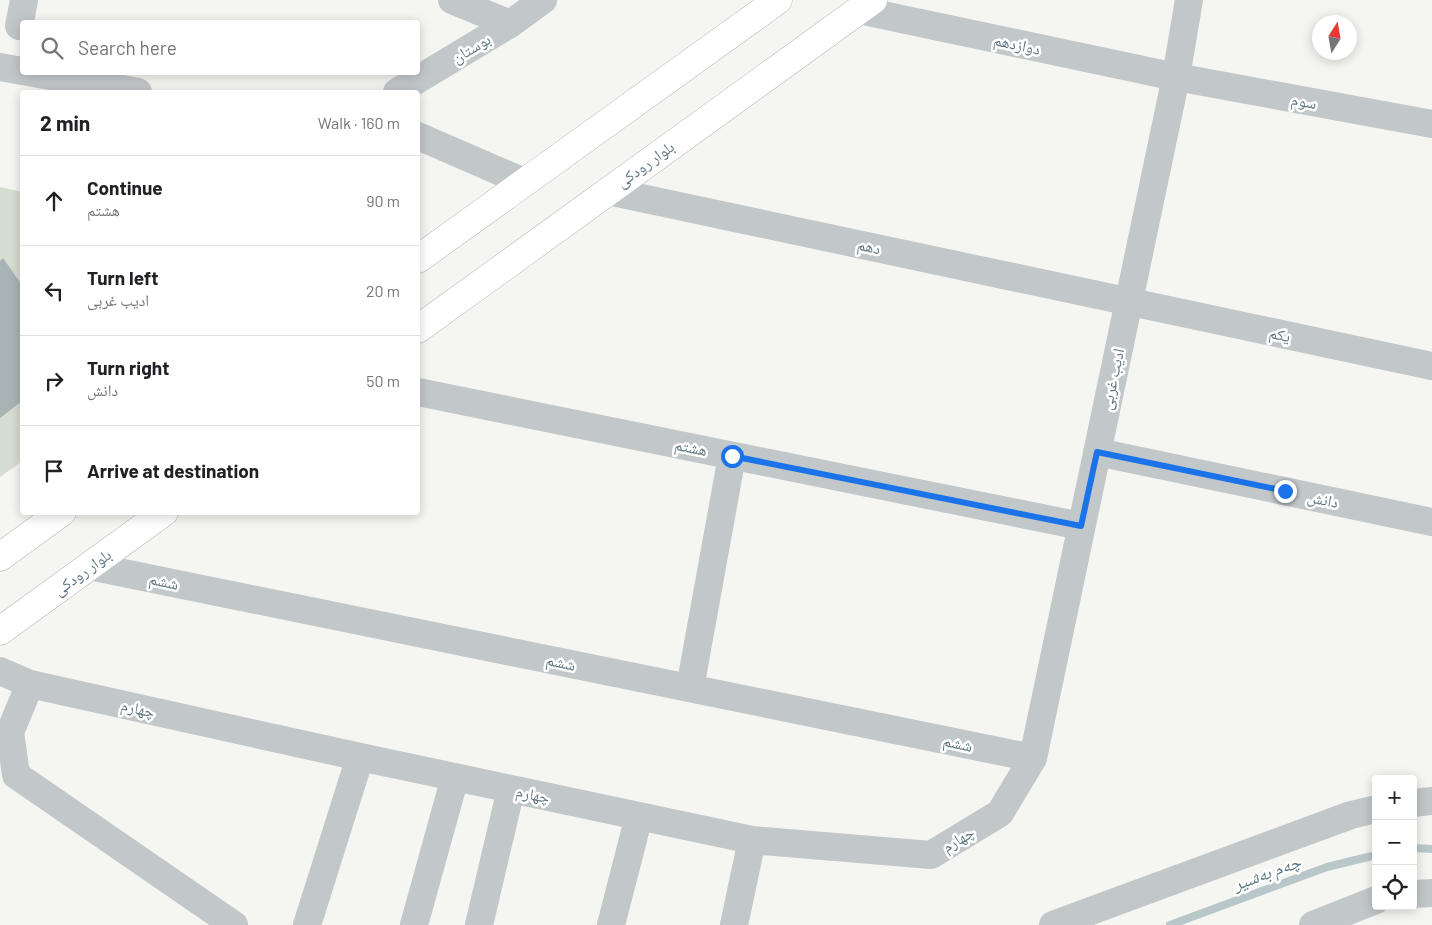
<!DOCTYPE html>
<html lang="en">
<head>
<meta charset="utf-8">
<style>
  body { margin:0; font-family:Barlow,"Noto Naskh Arabic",sans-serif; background:#f2f2f2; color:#202124 }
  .controls { position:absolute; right:15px; bottom:15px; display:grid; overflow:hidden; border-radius:5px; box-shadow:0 2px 12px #0003 }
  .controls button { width:45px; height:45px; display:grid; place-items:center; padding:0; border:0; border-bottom:1px solid #e0e0e0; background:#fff; color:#202124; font:25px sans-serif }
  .compass { position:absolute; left:1312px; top:15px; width:45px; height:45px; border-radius:50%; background:#fff; box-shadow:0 2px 12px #0003; rotate:11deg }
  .stop { position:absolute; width:15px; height:15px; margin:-11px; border:4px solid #1a73e8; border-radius:50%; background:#fff }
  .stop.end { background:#1a73e8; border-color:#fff; box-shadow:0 1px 5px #0008 }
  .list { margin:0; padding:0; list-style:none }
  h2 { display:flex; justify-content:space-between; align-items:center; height:65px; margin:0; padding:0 20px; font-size:21px }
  h2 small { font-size:16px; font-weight:400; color:#757577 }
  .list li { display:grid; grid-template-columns:32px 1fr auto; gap:15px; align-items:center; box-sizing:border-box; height:90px; padding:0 20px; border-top:1px solid #e0e0e0 }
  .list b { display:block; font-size:19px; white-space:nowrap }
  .list p { margin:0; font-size:16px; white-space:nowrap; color:#757577 }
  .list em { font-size:16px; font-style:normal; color:#757577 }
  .icon { flex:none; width:28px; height:28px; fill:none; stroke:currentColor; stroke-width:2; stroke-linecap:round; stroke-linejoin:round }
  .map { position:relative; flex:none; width:1432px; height:925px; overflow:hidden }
  .search { position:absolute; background:#fff; box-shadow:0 2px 12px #0003; left:20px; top:20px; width:400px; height:55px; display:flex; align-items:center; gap:12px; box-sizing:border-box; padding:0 18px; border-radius:5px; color:#757577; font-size:19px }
  .panel { position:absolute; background:#fff; box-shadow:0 2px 12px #0003; left:20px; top:90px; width:400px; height:425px; border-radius:5px }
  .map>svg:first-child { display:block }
  .pitch { fill:#d6ddd1 }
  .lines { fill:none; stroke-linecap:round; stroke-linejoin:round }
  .stream { stroke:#b9c7cb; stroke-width:8 }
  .building { fill:#a8b3b6 }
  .major-casing { stroke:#b5babd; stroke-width:29 }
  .minor { stroke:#c2c7c9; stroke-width:28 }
  .major { stroke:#fff; stroke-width:28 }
  .route { stroke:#1a73e8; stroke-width:6 }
  .labels { text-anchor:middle; stroke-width:5; stroke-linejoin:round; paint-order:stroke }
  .street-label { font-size:16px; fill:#617884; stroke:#fff }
  .water-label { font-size:18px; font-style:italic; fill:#5d7b82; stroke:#fff }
</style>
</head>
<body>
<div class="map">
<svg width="1432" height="925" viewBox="0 0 1432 925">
  <rect width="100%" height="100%" fill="#f5f5f1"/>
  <!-- pitch -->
  <path class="pitch" d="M0,187L22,192V461L0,477Z"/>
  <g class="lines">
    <!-- stream -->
    <path class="stream" d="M1413,848L1432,849
      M1170,925L1327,867L1376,855"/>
  </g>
  <!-- building -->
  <path class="building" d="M3,258L22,285V401L0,418V261Z"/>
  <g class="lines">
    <defs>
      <path id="major" d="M418,259L778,0
        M418,329L873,0
        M0,557L62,512
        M0,631L164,512"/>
    </defs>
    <!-- major casing -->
    <use href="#major" class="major-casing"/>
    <!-- minor -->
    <path class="minor" d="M452,0L510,24
      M859,10L1176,77L1432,124
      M19,26L24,0
      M0,67L22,71
      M28,72L138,92
      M397,92L510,24L543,0
      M418,136L524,182
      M608,191L1432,366
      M418,392L1081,526
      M1097,452L1432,522
      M89,566L1033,758
      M0,671L30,684L360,757L752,840L931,855L1000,813L1033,758L1176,77L1189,0
      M30,684L10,732L16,775L234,925
      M690,688L732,456
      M1413,803L1432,801
      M1413,894L1432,893
      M307,925L360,757
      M414,925L455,777
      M479,925L511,789
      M611,925L639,816
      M734,925L752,840
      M1053,925L1351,815L1376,809
      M1313,925L1376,900"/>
    <!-- major -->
    <use href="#major" class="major"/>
  </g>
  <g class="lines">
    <!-- route -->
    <path class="route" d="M732,456L1081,526L1097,452L1285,491"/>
  </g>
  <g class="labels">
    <!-- street labels -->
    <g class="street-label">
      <text transform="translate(1017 44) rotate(12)" y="6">دوازدهم</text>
      <text transform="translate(471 48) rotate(-31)" y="6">بوستان</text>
      <text transform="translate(1304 101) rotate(10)" y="6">سوم</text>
      <text transform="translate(645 164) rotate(-36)" y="6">بلوار رودکی</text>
      <text transform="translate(869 246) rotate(12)" y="6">دهم</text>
      <text transform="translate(1280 334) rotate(12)" y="6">یکم</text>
      <text transform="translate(1112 379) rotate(-78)" y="6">ادیب غربی</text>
      <text transform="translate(691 447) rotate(11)" y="6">هشتم</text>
      <text transform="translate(1323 499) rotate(12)" y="6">دانش</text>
      <text transform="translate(82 572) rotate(-36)" y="6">بلوار رودکی</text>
      <text transform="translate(164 581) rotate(12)" y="6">ششم</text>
      <text transform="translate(561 662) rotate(12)" y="6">ششم</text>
      <text transform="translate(138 708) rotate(13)" y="6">چهارم</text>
      <text transform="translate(958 743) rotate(12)" y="6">ششم</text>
      <text transform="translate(533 794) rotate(12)" y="6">چهارم</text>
      <text transform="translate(958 839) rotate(-31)" y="6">چهارم</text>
    </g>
    <!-- water labels -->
    <g class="water-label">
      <text transform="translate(1267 873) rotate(-20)" y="6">چەم بەشیر</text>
    </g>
  </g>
</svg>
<div class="controls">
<button>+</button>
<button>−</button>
<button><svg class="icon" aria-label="locate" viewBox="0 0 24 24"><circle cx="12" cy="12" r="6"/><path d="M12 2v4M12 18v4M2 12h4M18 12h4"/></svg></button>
</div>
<svg class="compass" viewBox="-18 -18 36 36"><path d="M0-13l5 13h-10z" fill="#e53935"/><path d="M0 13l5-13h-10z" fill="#757577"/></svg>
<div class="stop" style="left:732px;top:456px"></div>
<div class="stop end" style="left:1285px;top:491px"></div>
<div class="search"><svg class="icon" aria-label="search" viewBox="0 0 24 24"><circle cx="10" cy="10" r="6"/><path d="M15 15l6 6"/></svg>Search here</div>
<section class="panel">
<h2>2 min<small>Walk · 160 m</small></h2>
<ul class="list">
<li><svg class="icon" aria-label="ahead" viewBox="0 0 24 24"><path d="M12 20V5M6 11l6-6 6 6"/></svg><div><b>Continue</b><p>هشتم</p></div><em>90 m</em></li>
<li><svg class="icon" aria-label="left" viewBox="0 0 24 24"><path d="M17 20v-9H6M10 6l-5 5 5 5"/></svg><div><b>Turn left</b><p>ادیب غربی</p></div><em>20 m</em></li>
<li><svg class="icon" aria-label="right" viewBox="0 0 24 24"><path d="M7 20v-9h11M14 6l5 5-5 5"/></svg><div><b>Turn right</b><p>دانش</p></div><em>50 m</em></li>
<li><svg class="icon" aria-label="arrive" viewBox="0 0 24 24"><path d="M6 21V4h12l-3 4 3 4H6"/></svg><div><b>Arrive at destination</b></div></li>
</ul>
</section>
</div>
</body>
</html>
